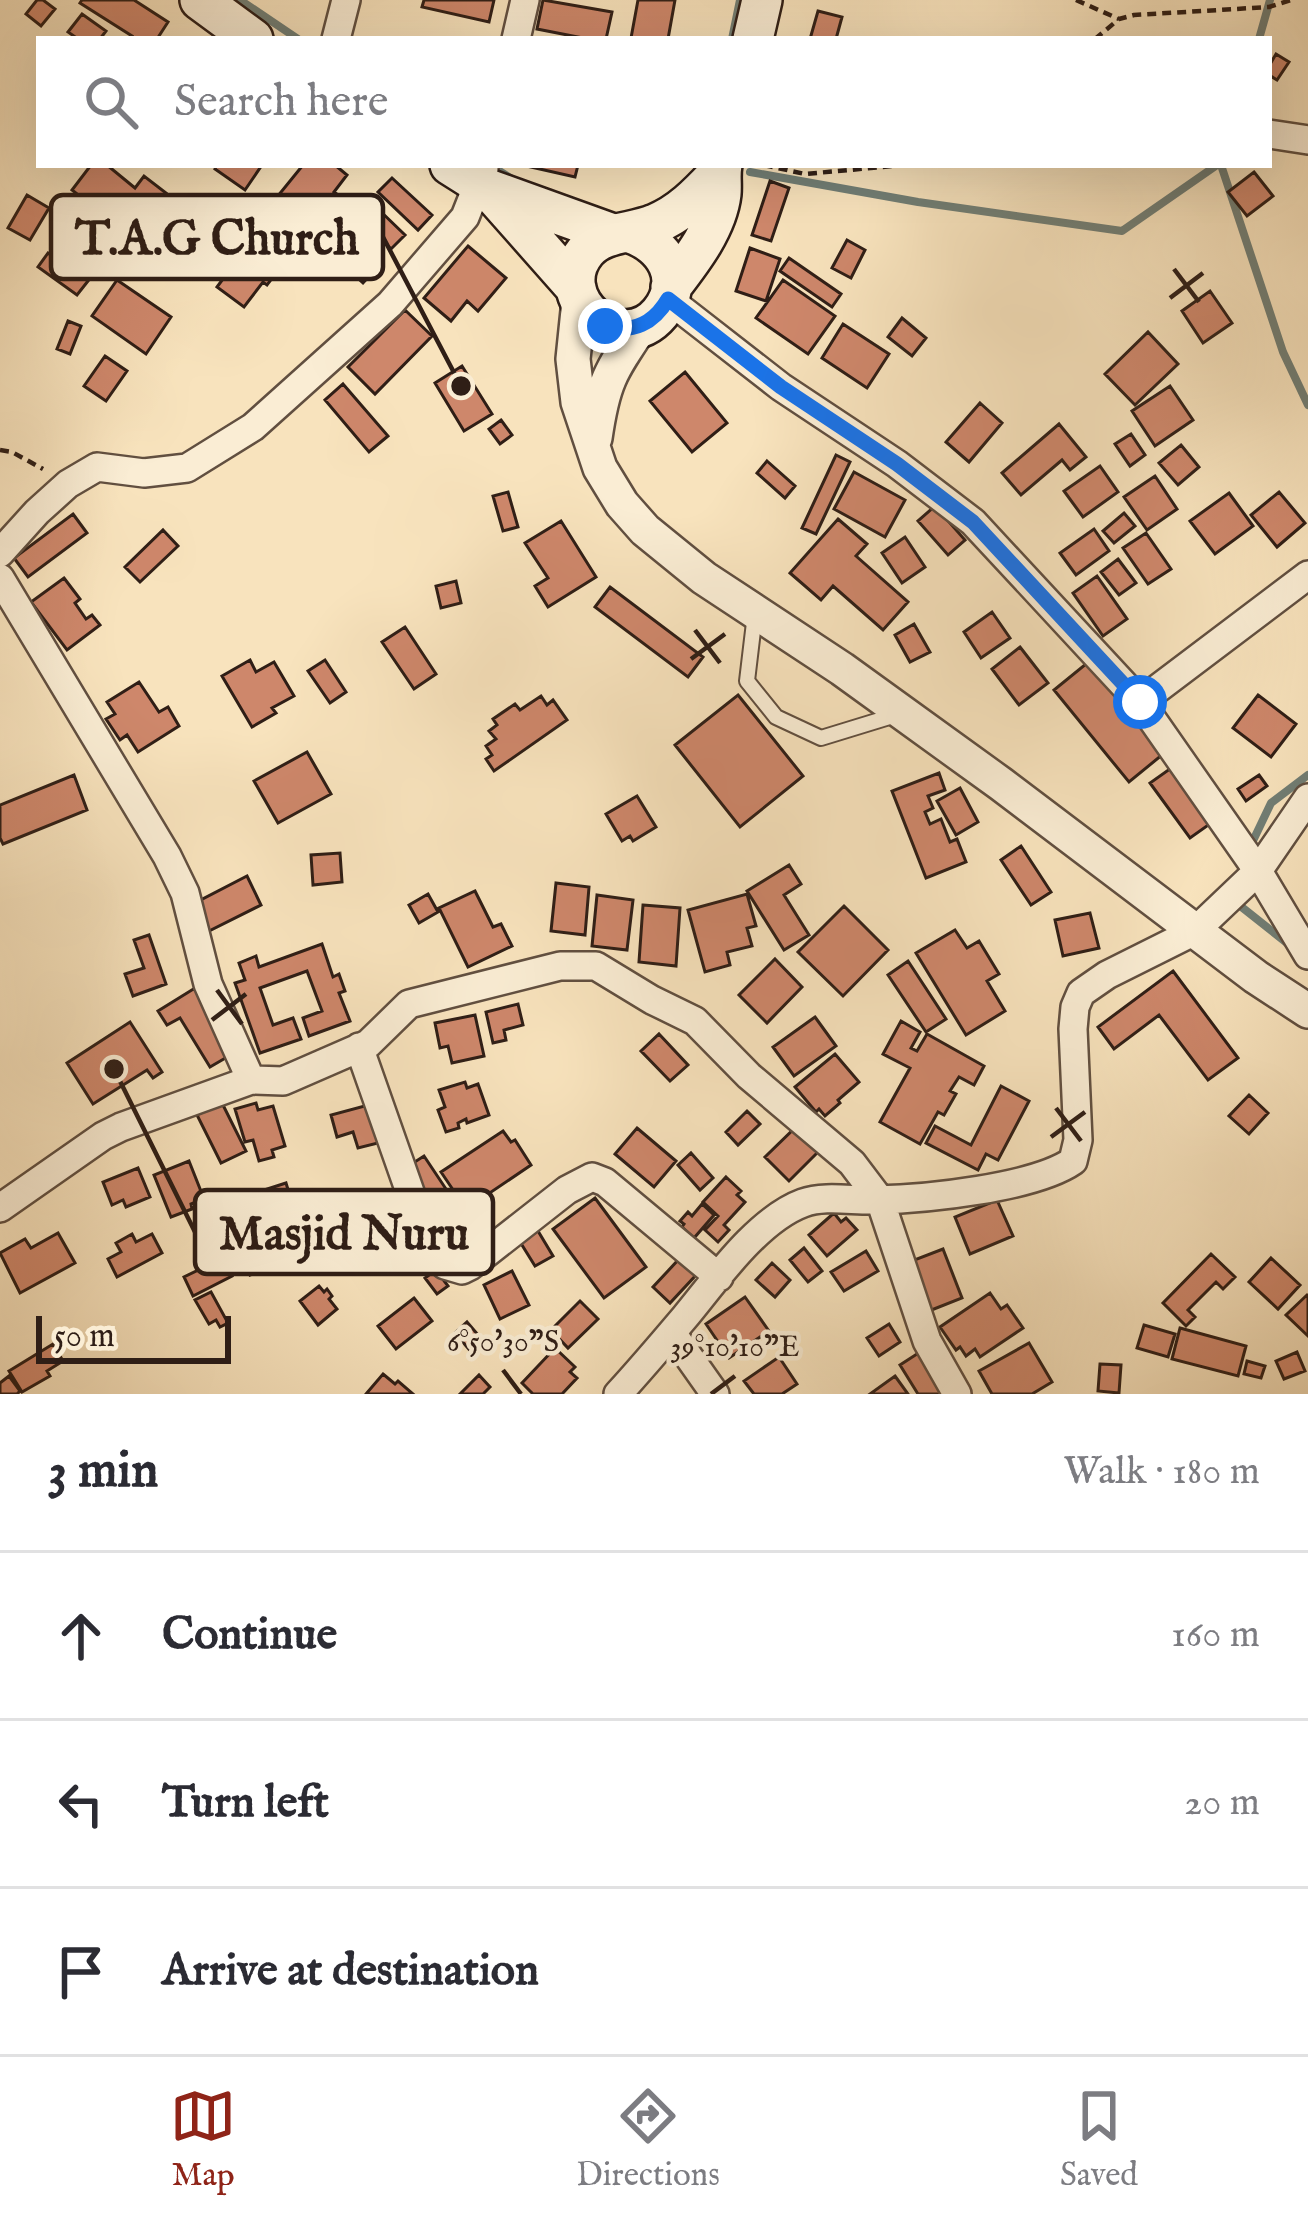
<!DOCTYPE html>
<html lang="en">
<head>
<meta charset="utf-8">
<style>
  body { margin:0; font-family:"IM FELL English",serif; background:#f7f7f7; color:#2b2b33 }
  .scale { position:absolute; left:36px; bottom:30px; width:195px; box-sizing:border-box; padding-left:12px; border:6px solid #2f1e16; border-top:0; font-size:33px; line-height:42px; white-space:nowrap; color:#2f1e16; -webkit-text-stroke:9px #faedd4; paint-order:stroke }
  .stop { position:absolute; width:36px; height:36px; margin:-27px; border:9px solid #1a73e8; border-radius:50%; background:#fff }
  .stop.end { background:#1a73e8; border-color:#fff; box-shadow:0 3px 12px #0008 }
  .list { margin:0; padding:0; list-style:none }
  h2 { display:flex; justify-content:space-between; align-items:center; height:156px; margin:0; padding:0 48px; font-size:51px }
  h2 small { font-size:39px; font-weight:400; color:#7c7c81 }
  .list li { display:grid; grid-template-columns:78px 1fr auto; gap:36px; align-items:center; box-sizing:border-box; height:168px; padding:0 48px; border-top:3px solid #e1e1e2 }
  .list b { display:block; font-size:45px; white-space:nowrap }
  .list em { font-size:39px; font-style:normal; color:#7c7c81 }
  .icon { flex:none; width:66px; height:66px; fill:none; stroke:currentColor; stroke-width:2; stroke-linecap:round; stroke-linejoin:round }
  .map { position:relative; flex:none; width:1308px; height:1394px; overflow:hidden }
  .search { position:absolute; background:#fff; box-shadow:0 12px 48px #0002; left:36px; right:36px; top:36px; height:132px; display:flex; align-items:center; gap:30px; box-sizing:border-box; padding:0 42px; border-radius:0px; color:#7c7c81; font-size:45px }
  .sheet { height:660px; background:#fff }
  nav { display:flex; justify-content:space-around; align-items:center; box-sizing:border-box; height:168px; border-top:3px solid #e1e1e2; background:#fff; font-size:33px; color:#7c7c81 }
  nav a { display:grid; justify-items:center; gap:6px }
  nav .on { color:#8f2418 }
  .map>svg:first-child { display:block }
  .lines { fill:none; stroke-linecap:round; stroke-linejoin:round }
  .stream { stroke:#717e75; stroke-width:8 }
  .building { fill:#ce876b; stroke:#2f1e16; stroke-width:3 }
  .service-casing { stroke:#614f40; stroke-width:18 }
  .minor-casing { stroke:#614f40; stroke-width:32 }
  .tertiary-casing { stroke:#614f40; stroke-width:38 }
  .secondary-casing { stroke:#2f1e16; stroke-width:44 }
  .path { stroke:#2f1e16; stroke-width:4.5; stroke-dasharray:9 6; stroke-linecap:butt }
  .service { stroke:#faedd4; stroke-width:14 }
  .minor { stroke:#faedd4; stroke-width:27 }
  .tertiary { stroke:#faedd4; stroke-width:33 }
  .secondary { stroke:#faedd4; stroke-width:39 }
  .route { stroke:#1a73e8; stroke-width:15 }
  .ticks { fill:none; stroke:#2f1e16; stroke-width:4.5 }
  .ticks-label { font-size:30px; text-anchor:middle; fill:#2f1e16; stroke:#faedd4; stroke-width:9; stroke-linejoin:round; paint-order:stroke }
  .leader { fill:none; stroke:#2f1e16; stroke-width:4.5 }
  .callout-dot { fill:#2f1e16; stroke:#faedd4; stroke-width:4.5 }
  .callout { fill:#faedd4; stroke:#2f1e16; stroke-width:4.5 }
  .callout-label { font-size:48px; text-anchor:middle; font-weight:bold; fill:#2f1e16 }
</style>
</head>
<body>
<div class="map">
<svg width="1308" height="1394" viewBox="0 0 1308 1394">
  <rect width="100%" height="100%" fill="#f8e3bd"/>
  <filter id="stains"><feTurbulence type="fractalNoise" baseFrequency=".00167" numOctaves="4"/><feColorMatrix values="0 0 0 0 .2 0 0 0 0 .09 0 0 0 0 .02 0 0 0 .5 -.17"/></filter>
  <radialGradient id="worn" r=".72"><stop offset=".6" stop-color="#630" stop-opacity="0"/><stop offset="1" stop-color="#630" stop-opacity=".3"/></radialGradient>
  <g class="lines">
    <!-- stream -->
    <path class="stream" d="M240,0L298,39
      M732,39L740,0
      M1259,39L1270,0
      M1221,165L1283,352L1308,405
      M498,170L512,179
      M750,172L918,202L1122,231L1217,165
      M1250,847L1271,803L1308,775
      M1234,901L1287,943"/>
  </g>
  <!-- building -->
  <path class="building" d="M37,0H43L55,9L41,26L26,14Z
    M82,0H134L168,22L157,39H130L132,36L80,3Z
    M424,0H494L489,22L422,7Z
    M543,0L612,12L606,39H588L537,29Z
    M638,0H675L668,39L631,38Z
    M818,11L842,17L836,39H810Z
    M82,14L106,31L100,39H78L68,32Z
    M1276,54L1289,62L1277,80L1269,75V66Z
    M91,165H107L135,188L144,176L166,193L131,237L72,190Z
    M217,165H262L245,190L215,169Z
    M303,165H335L347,175L334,192L341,197L331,208L324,202L308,222L277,197Z
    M522,165H578L575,177Z
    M1254,172L1273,196L1247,216L1228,192Z
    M392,178L432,215L418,230L378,192Z
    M770,181L789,188L771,241L752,235Z
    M27,195L49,208L30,240L8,228Z
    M376,207L405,235L391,249L385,243L371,257L379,266L363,283L350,271L342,279L324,262Z
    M243,239L280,268L267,285L263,282L244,307L217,287L237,260L231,255Z
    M847,240L865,250L851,278L832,268Z
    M468,246L506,278L478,311L467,301L451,321L424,298Z
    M750,248L780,259L766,301L736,291Z
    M48,253L88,281L77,295L38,267Z
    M789,258L841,294L832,307L780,271Z
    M117,280L171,317L146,354L92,316Z
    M783,280L835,316L808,354L756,318Z
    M1210,291L1232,323L1203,343L1182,311Z
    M405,310L432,336L375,394L348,367Z
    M902,318L926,338L912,356L888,337Z
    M68,321L81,326L70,354L57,349Z
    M843,324L889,354L867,388L822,358Z
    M1148,332L1178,364L1135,405L1105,374Z
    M105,356L127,371L106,401L84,386Z
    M462,366L492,414L464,431L435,383Z
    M685,372L727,423L692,452L650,401Z
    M343,384L388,436L369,452L325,400Z
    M1170,386L1193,420L1155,446L1132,411Z
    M980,403L1002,423L969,462L946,442Z
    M501,420L512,435L500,444L489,429Z
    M1059,424L1086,457L1070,470L1062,460L1021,495L1002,473Z
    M1131,434L1145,455L1130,466L1115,444Z
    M1181,445L1199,467L1178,485L1159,463Z
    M836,455L850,462L816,534L802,528Z
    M767,461L795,486L785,498L757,473Z
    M1100,466L1118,492L1083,517L1064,491Z
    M854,472L905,500L885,537L834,509Z
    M1155,476L1177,509L1147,530L1124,497Z
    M508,492L518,527L503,531L493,496Z
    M1279,492L1305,523L1277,547L1251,515Z
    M1229,493L1253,526L1215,554L1190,521Z
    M935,506L965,540L948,555L918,521Z
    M1124,513L1135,526L1114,543L1103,531Z
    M73,514L87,533L28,577L14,558Z
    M838,519L867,544L856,556L908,602L883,630L833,586L821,600L790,573Z
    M561,521L596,577L548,607L535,586L548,578L525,543Z
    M1094,529L1109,551L1076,575L1060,553Z
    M163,530L178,546L140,582L125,567Z
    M1146,533L1171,569L1148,584L1123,548Z
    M905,537L925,567L902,583L882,553Z
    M1118,559L1136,583L1119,595L1101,572Z
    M1097,576L1127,619L1103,636L1073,593Z
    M64,578L80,599L75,603L86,619L92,615L100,625L67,650L31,602Z
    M456,581L461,603L441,608L436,586Z
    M610,587L703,657L688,677L595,607Z
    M992,612L1010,638L981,658L964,632Z
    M914,624L930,652L910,662L895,635Z
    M405,627L436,674L414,689L382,642Z
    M1020,647L1048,683L1019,705L992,669Z
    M1092,659L1168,750L1129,782L1054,690Z
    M250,660L256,672L274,662L294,696L272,708L276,713L252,727L222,676Z
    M325,660L346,692L330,703L308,671Z
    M139,682L159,712L168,707L179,726L138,752L127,735L120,740L106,719L115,714L107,702Z
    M738,695L803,776L740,827L675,745Z
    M1258,695L1296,724L1271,757L1233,728Z
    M541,696L547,705L553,700L567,720L494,771L486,759L492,755L486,746L496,739L489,731L497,725L493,719L515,704L520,710Z
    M307,752L331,794L278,823L254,781Z
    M1174,766L1214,821L1190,838L1150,783Z
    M939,773L945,790L928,796L933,808L925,812L930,824L941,819L950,842L957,839L966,862L926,878L892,791Z
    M74,775L87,810L3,844L0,838V805Z
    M1259,775L1267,786L1246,801L1238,789Z
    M960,788L978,822L956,835L937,801Z
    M637,796L656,827L633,841L630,836L622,841L606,814Z
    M1021,846L1051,892L1031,905L1001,860Z
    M340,853L342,882L313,885L311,855Z
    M789,865L801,884L784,895L809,935L784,950L747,891Z
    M247,876L261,905L209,931L195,903Z
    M556,883L589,887L585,935L551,931Z
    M475,891L493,927L501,924L512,946L468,967L439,908Z
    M428,894L438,912L419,923L409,905Z
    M747,894L756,926L747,928L752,946L727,952L730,965L705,972L688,910Z
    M597,895L633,900L627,950L592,946Z
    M643,905L680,908L676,966L639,962Z
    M844,906L888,950L843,996L798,952Z
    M1090,913L1099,948L1063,956L1055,920Z
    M955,930L967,948L979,941L999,974L987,981L1005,1011L966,1035L916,953Z
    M149,935L166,984L133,996L125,974L144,968L134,940Z
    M322,944L333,977L339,974L345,991L339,993L350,1021L309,1036L303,1018L322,1011L307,971L260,988L273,1025L293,1018L301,1039L260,1053L235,983L245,980L239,963L256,956L259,967Z
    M775,959L802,987L767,1023L739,995Z
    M908,961L946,1019L926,1032L888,975Z
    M1173,971L1238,1058L1208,1080L1159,1015L1114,1049L1098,1027Z
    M195,988L234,1053L210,1067L180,1018L167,1025L158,1011Z
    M518,1004L523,1025L504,1030L506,1040L493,1043L486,1012Z
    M475,1015L484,1056L452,1063L448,1046L440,1048L435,1023Z
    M815,1017L836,1046L794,1076L773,1047Z
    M901,1021L920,1032L911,1048L917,1051L927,1034L984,1066L974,1085L959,1077L950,1091L956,1094L944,1115L938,1112L920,1144L880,1122L910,1068L883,1054Z
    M130,1022L162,1072L153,1078L147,1070L93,1104L67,1063Z
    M659,1034L688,1065L670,1081L641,1051Z
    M835,1054L859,1082L838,1100L840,1103L825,1116L819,1109L816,1112L795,1087Z
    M465,1082L467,1088L478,1084L489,1115L467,1123L466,1119L458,1123L459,1128L446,1132L438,1110L445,1107L439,1090Z
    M1001,1086L1029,1101L998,1160L986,1154L978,1170L926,1143L935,1126L971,1145Z
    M1249,1095L1268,1113L1249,1134L1229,1116Z
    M222,1103L246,1151L221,1163L197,1115Z
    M256,1103L258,1110L273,1106L285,1146L272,1150L274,1157L259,1161L253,1140L245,1142L235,1109Z
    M372,1104L386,1141L358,1148L353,1132L337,1137L331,1115Z
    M747,1111L760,1124L738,1145L726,1132Z
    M799,1124L822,1148L789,1181L765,1157Z
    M637,1128L676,1161L654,1187L615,1154Z
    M503,1131L511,1142L515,1140L531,1165L466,1209L441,1172Z
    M691,1153L713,1178L700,1190L678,1165Z
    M424,1156L454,1201L434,1215L409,1177L410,1165Z
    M189,1161L204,1199L191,1204L192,1209L171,1217L154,1175Z
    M138,1168L150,1197L126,1207L123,1200L112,1205L103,1182Z
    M726,1177L741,1191L737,1195L745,1202L724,1225L729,1230L718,1242L705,1230L718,1216L703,1202Z
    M286,1183L305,1246L282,1253L261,1191Z
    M595,1198L646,1267L604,1298L553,1229Z
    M997,1200L1013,1236L970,1254L955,1217Z
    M257,1201L277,1251L274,1252L278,1260L272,1262L273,1266L250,1275L235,1239L229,1242L223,1227L230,1224L226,1214Z
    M702,1204L714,1215L694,1238L682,1227L684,1224L680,1221L688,1212L692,1216Z
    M834,1213L841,1222L846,1218L857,1230L827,1256L809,1235Z
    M535,1226L553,1256L535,1266L517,1237Z
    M58,1233L75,1263L20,1293L0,1253L25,1239L31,1248Z
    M132,1234L136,1242L152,1234L162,1253L117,1277L108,1259L121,1252L116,1243Z
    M804,1248L822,1271L808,1282L790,1260Z
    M943,1249L962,1298L929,1311L909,1262Z
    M866,1251L878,1271L844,1291L831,1272Z
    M1211,1254L1235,1277L1223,1289L1216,1282L1188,1310L1195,1317L1186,1326L1163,1303Z
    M223,1258L232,1276L193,1296L184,1277Z
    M680,1258L697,1274L670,1303L653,1287Z
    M1271,1258L1300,1285L1278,1309L1249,1282Z
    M772,1263L790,1280L775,1297L756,1280Z
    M436,1270L448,1286L437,1294L425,1278Z
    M512,1271L529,1305L500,1319L484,1285Z
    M319,1286L324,1292L327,1289L332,1296L329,1299L337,1309L318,1325L300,1301Z
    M211,1292L228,1323L220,1327L216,1320L209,1324L195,1300Z
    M990,1293L1001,1309L1007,1305L1023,1328L980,1357L975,1349L966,1356L960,1347L956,1350L940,1327Z
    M1307,1295L1308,1296V1336L1286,1315Z
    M745,1297L769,1331L729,1358L706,1324Z
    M414,1298L432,1321L396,1349L378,1326Z
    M580,1301L598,1319L568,1348L551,1330Z
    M467,1322L485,1343L472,1353L455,1333Z
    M889,1324L900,1342L879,1356L867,1338Z
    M1144,1325L1175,1334L1168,1357L1137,1348Z
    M1180,1328L1246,1346L1238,1376L1172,1359Z
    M1029,1343L1052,1382L1032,1394H992L979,1371Z
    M53,1344L63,1361L47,1371L50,1376L22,1392L9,1371Z
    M555,1348L575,1367L570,1372L577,1378L562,1394H533L522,1383Z
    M920,1352L948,1394H918L900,1365Z
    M1297,1352L1305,1371L1284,1379L1276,1361Z
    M779,1357L797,1384L782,1394H754L744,1381Z
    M1247,1361L1265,1366L1261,1378L1244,1374Z
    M1100,1364L1121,1365L1119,1393L1098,1391Z
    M383,1374L395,1384L398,1381L413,1394H366Z
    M479,1375L490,1387L483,1394H460Z
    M9,1376L20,1391L17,1394H0V1383Z
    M895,1376L908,1394H870Z"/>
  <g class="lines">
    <defs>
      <path id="service" d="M755,614L747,681L776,717L821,738L896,715"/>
      <path id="minor" d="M336,39L346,0
        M516,39L525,0
        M1269,134L1308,140
        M668,299L781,387L897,464L973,522L1140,702L1258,871L1308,955
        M0,553L37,512L68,484L97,467L144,473L187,468L253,427L390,304L465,217L484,169
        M0,578L167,856L185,893L208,984L251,1080
        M1140,702L1308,575
        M359,1047L423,1229L445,1265L462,1270L470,1266L567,1190L592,1177L605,1182L719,1277
        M0,1208L103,1136L121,1127L251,1080L283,1081L290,1078L368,1044L409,1004L560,966H596L652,1000L695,1021L749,1076L852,1163L880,1200L927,1341L957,1394
        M672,1333L715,1394
        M618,1394C641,1369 663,1343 685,1317C715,1281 757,1220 803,1203C825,1195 853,1201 876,1200C925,1199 1034,1188 1073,1161L1078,1140L1073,1029L1075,1007L1081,993L1107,975L1195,931L1258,871L1308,798"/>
      <path id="tertiary" d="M579,301L573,359L578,402L600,468L622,504L645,530L704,578L842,669L1001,784L1256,977L1308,1011
        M595,438C603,382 610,372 641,326"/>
      <path id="secondary" d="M200,0L253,39
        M753,39L762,0
        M450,165L488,189L613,234
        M492,193L576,288
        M630,233C665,244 687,280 660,313C621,360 547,298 586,251C603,231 632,234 655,224C682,213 700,193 720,172
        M671,287C691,261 717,228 721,194C722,184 720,175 722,165"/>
    </defs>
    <!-- service casing -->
    <use href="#service" class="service-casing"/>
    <!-- minor casing -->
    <use href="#minor" class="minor-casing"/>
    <!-- tertiary casing -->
    <use href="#tertiary" class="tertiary-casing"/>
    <!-- secondary casing -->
    <use href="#secondary" class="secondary-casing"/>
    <!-- path -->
    <path class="path" d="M1076,0L1119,19
      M1095,39L1119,19L1134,15L1269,7L1291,0
      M764,165L805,174L904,165
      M0,450L12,452L43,469"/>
    <!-- service -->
    <use href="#service" class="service"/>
    <!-- minor -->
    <use href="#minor" class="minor"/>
    <!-- tertiary -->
    <use href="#tertiary" class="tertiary"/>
    <!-- secondary -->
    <use href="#secondary" class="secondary"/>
  </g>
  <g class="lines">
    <!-- route -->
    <path class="route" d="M605,326C633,334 654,323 668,299L781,387L897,464L973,522L1140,702"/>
  </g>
  <!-- ticks -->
  <path class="ticks" d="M1174,269L1199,302M1170,298L1203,273M695,630L720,663M691,659L725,634M217,990L242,1024M212,1020L246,994M1056,1108L1081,1141M1051,1137L1085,1112M503,1370L521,1394M711,1394L735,1376"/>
  <g class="ticks-label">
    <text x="503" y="1351">6°50'30"S</text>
    <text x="735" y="1356">39°10'10"E</text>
  </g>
  <!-- callouts -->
  <path class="leader" d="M461 386L383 237M114 1069L195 1232"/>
  <g class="callout-dot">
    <circle cx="461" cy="386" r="12"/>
    <circle cx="114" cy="1069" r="12"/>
  </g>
  <g class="callout">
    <rect x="51" y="195" width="332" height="84" rx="12"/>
    <rect x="195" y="1190" width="298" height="84" rx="12"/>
  </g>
  <g class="callout-label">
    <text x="217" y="254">T.A.G Church</text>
    <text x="344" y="1249">Masjid Nuru</text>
  </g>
  <rect width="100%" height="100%" filter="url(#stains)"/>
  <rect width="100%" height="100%" fill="url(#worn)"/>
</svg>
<div class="scale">50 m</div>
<div class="stop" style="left:1140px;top:702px"></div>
<div class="stop end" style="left:605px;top:326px"></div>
<div class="search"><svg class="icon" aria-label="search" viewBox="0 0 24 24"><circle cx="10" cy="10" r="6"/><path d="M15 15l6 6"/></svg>Search here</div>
</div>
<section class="sheet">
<h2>3 min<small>Walk · 180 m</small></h2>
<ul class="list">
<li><svg class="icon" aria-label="ahead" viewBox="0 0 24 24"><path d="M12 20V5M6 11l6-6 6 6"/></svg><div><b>Continue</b></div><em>160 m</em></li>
<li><svg class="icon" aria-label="left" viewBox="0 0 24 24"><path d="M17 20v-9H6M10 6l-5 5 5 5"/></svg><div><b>Turn left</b></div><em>20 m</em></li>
<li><svg class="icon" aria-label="arrive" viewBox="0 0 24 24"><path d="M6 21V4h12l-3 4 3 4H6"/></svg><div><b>Arrive at destination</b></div></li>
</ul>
</section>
<nav>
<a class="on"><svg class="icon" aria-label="map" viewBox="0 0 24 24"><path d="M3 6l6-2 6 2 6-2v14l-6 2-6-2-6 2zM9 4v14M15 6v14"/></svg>Map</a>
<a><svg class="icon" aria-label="directions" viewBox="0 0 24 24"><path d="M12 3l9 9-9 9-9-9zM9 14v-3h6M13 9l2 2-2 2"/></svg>Directions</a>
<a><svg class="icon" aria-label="saved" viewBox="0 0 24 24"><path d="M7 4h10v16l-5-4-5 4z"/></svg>Saved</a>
</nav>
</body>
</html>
